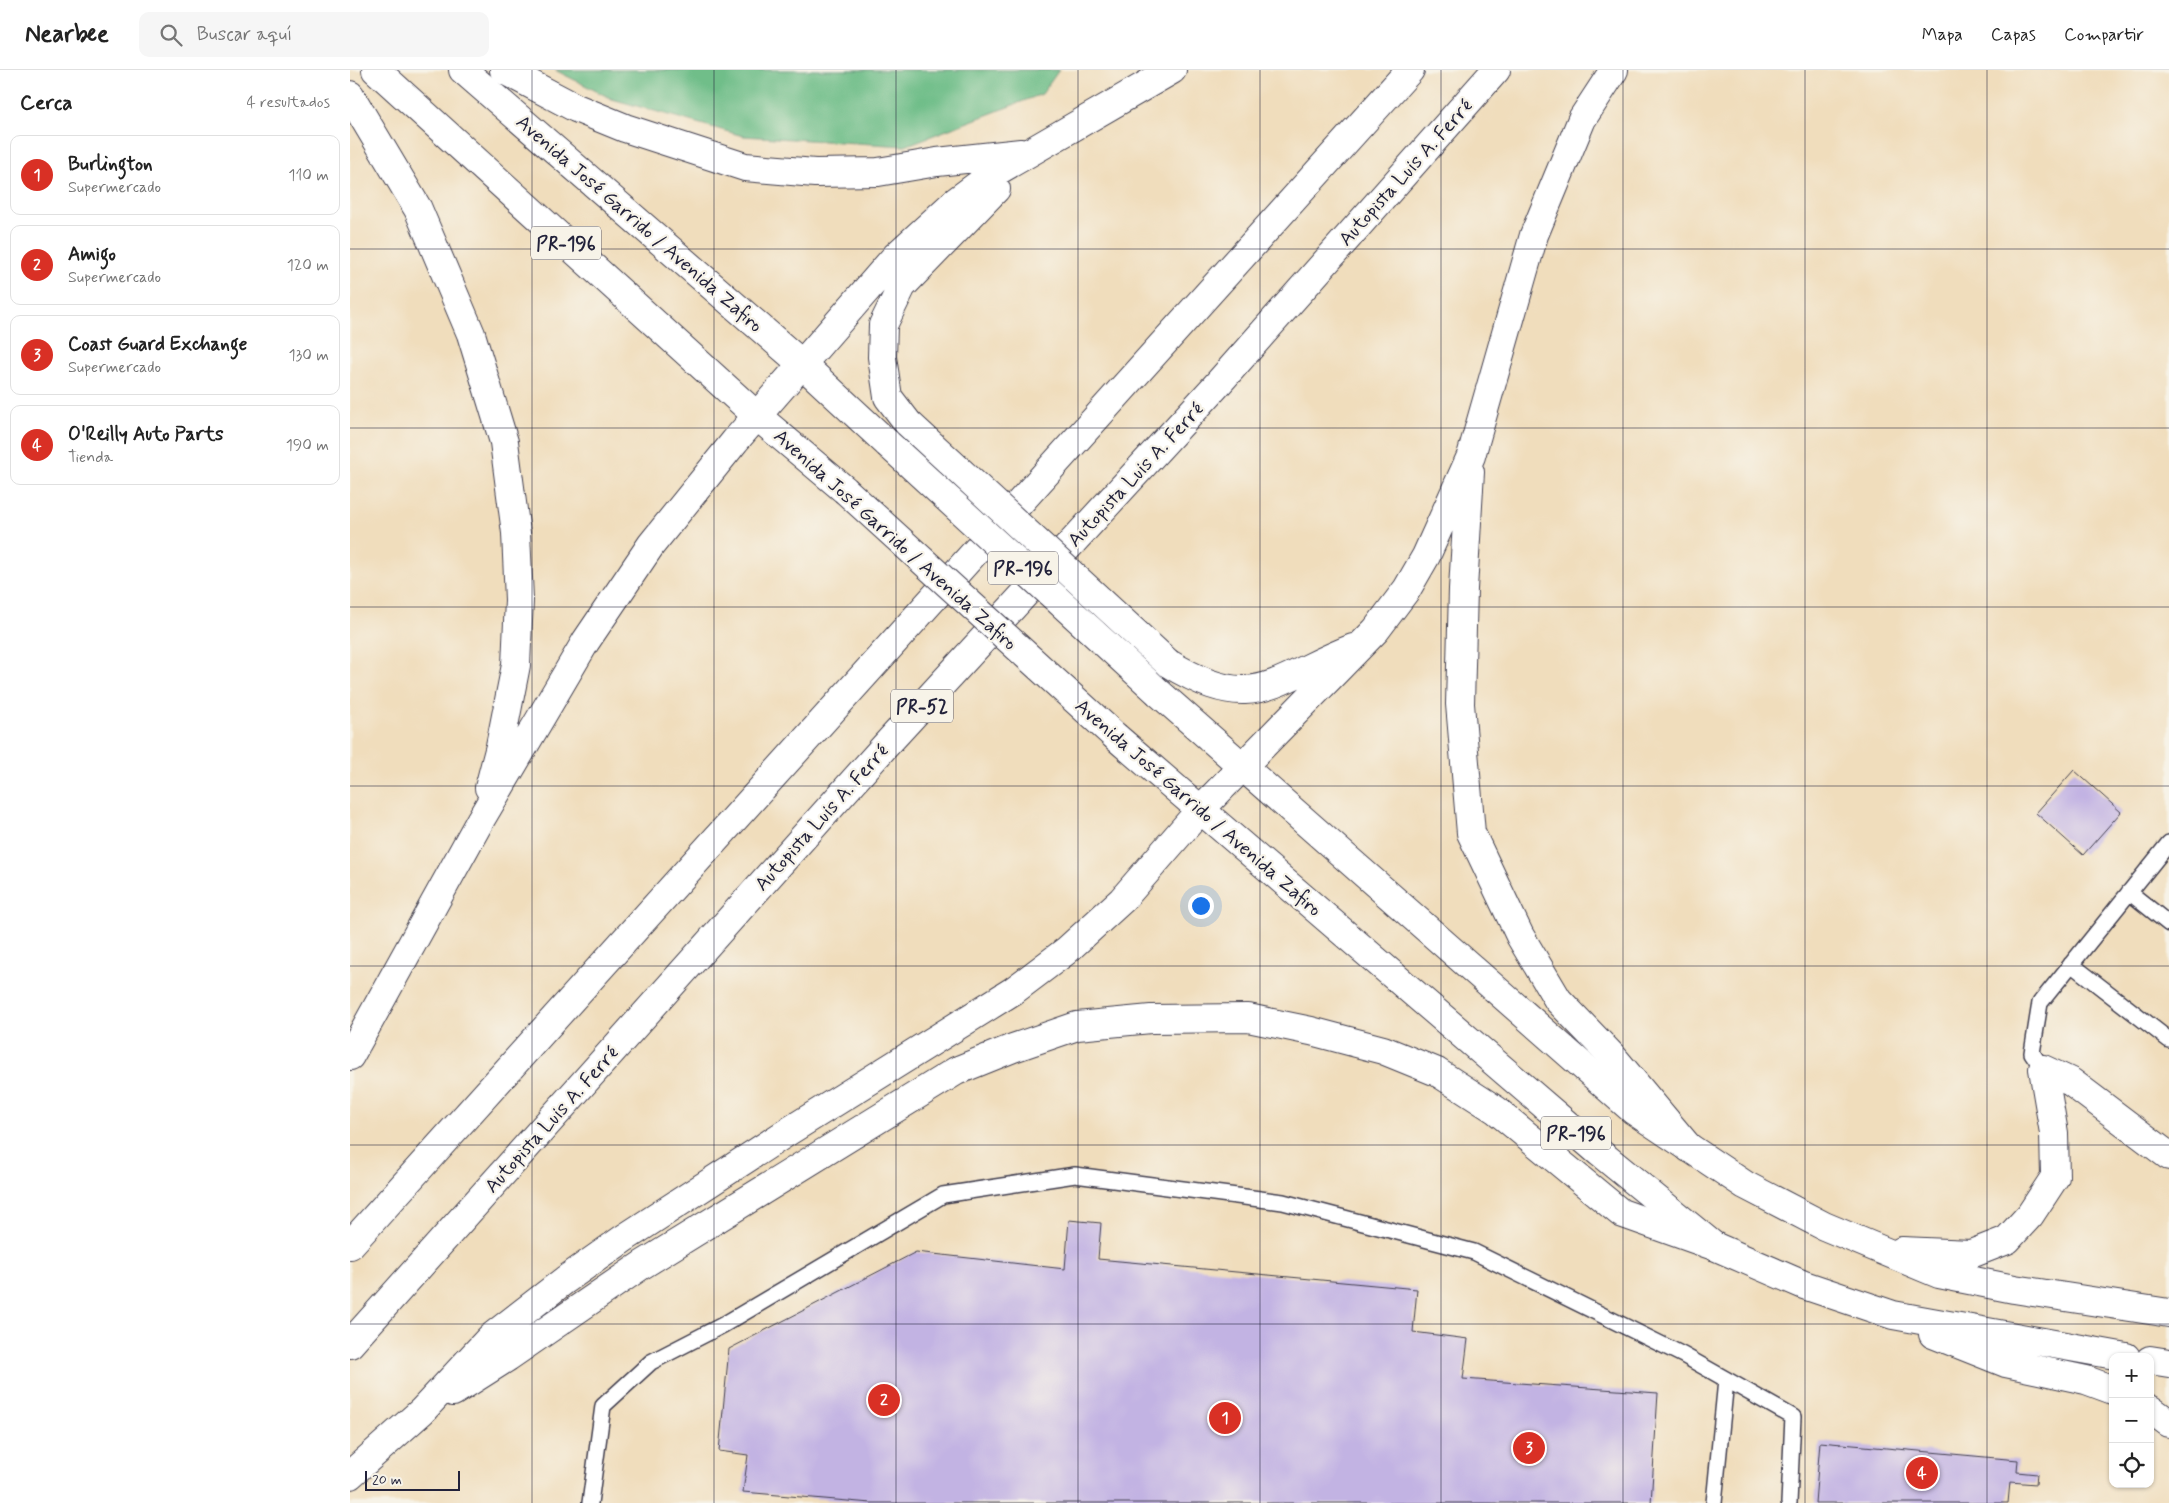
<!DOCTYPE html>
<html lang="es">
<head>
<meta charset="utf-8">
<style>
  body { margin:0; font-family:Mynerve,sans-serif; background:#f6f6f6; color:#222 }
  .controls { position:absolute; right:15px; bottom:15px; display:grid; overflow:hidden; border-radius:10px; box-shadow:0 1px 4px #0004 }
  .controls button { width:45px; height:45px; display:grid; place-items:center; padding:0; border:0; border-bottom:1px solid #e0e0e0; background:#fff; color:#222; font:25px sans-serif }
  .scale { position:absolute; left:15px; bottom:12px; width:95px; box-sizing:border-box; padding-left:5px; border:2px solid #22223b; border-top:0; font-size:14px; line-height:18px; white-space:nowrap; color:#22223b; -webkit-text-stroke:4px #f7f3e8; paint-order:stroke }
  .you { position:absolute; left:850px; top:835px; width:18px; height:18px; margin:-12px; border:4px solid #fff; border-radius:50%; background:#1a73e8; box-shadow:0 0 0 8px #1a73e833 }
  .badge { display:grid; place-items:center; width:32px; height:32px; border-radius:50%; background:#d93025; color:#fff; font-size:16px; font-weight:700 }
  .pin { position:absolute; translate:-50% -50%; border:2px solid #fff; box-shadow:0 1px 5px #0006 }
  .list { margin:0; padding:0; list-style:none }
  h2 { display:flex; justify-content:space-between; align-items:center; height:65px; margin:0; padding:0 20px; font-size:21px }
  h2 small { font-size:16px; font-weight:400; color:#767676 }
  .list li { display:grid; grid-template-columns:32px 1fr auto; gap:15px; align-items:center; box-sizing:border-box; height:80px; margin:0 10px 10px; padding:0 10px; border:1px solid #e0e0e0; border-radius:10px }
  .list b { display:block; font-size:19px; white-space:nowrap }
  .list p { margin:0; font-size:16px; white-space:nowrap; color:#767676 }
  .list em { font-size:16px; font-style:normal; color:#767676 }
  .icon { flex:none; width:28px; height:28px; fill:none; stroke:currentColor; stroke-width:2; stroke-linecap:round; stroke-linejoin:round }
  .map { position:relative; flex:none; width:1819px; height:1433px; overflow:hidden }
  header { display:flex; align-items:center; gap:30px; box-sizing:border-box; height:70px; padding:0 25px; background:#fff; border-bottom:1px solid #e0e0e0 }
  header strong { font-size:24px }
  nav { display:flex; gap:28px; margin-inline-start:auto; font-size:18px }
  .search { width:350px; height:45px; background:#f6f6f6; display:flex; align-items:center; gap:12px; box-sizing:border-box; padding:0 18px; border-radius:10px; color:#767676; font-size:19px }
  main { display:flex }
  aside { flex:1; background:#fff }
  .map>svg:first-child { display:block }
  .forest { fill:#6fbe89; stroke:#487062 }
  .building { fill:#c2b3e3 }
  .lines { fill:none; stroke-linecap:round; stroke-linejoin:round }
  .service-casing { stroke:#413e4e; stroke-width:18 }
  .primary-casing { stroke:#413e4e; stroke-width:30 }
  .motorway-casing { stroke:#413e4e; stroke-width:30 }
  .service { stroke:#fff; stroke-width:15 }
  .primary { stroke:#fff; stroke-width:28 }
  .motorway { stroke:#fff; stroke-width:28 }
  .primary-bridge-casing { stroke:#413e4e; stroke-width:30; stroke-linecap:butt }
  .motorway-bridge-casing { stroke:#413e4e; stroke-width:30; stroke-linecap:butt }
  .primary-bridge { stroke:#fff; stroke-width:28 }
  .motorway-bridge { stroke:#fff; stroke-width:28 }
  .grid { fill:none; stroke:#22223b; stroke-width:1; stroke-opacity:0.55 }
  .labels { text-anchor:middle; stroke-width:4.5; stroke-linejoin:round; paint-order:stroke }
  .shield { fill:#f7f3e8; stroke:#62616f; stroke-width:1 }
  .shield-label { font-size:19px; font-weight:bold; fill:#22223b }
  .street-label { font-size:20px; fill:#22223b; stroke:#f7f3e8 }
</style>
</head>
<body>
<header>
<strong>Nearbee</strong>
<div class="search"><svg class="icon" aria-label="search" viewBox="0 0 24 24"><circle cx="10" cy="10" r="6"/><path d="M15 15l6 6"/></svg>Buscar aquí</div>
<nav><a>Mapa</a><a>Capas</a><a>Compartir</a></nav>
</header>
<main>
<aside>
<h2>Cerca<small>4 resultados</small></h2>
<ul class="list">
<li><span class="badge">1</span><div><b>Burlington</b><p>Supermercado</p></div><em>110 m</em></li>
<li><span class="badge">2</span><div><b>Amigo</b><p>Supermercado</p></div><em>120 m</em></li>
<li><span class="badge">3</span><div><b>Coast Guard Exchange</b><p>Supermercado</p></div><em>130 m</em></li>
<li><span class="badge">4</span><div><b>O'Reilly Auto Parts</b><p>Tienda</p></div><em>190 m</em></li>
</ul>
</aside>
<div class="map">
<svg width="1819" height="1433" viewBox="0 0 1819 1433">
  <rect width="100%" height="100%" fill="#f7f3e8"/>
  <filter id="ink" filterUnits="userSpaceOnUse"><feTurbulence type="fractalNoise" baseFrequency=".02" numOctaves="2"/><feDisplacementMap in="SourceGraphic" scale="10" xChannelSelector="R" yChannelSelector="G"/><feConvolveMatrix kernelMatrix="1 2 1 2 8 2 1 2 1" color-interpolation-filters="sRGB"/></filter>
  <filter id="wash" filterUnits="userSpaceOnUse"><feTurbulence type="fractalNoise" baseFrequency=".0096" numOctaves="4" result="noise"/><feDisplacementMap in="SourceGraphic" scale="20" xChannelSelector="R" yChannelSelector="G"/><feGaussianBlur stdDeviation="1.12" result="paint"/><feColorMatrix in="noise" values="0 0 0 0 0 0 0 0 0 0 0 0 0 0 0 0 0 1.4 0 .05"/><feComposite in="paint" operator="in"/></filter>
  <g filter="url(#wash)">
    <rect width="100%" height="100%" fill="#f0ddbc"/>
    <!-- forest -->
    <path class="forest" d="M205,0H709L692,24L555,76L393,66L262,29Z"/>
    <g id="blocks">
      <!-- building -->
      <path class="building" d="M1724,700L1771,742L1733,785L1686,743Z
        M719,1150L751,1153L748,1189L1067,1219L1063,1262L1118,1269L1113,1309L1308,1323L1301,1433H521L393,1422L398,1385L369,1381L379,1279L566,1182L715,1199Z
        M1470,1372L1668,1390L1667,1402L1687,1404L1686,1414L1660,1412L1658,1433H1465Z"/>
    </g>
  </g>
  <g filter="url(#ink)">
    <use href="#blocks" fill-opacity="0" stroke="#413e4e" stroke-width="1"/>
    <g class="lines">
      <defs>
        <path id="service" d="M1779,822L1819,854
          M1721,894L1819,970
          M1693,999L1682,983L1690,933L1819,773
          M240,1433L253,1336L301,1292L373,1255L593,1125L725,1105L933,1132L1124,1182L1333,1285L1443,1347L1439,1433
          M1364,1433L1376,1310"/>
        <path id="primary" d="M26,0L407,346L495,420
          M113,0L452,294L538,374
          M809,623L1283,1040L1395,1115L1474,1156L1589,1204L1664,1219L1819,1243
          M766,667L1250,1083L1364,1176L1454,1215L1543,1245L1776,1287
          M1693,999L1721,1012L1819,1086
          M1552,1181L1621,1184L1657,1170L1680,1145L1705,1107L1704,1063L1693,999
          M1583,1264L1656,1293L1736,1310L1763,1320
          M1800,1290L1819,1293
          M1800,1339L1819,1353"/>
        <path id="motorway" d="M154,0L226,38L275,58L395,97L465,103L528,102L587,92L671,83
          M0,25L68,139L121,264L154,372L166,463L169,530L166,595L150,676L139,718
          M558,353L538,327L532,287L533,255L552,216L646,119
          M1120,402L1113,519L1110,634L1121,763L1170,866L1208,930L1262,986L1339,1078
          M818,593C905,646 921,610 1003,578
          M0,986L131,749L236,571L301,475L385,371L546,186L605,132L644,103L822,0
          M0,1175L1060,0
          M0,1274L535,676L865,317L1146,0
          M103,1322L158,1287L292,1195L606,1001L663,978L727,956L801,949L898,948L961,961L1033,980L1087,1002L1146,1040L1271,1143L1364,1176
          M0,1405L72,1341L140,1268L215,1210L273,1169L439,1061L663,921L716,881L772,830L851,739L1026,560L1057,519L1076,486L1121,386L1184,165L1232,49L1264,0"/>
      </defs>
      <!-- service casing -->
      <use href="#service" class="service-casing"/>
      <!-- primary casing -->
      <use href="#primary" class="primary-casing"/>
      <!-- motorway casing -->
      <use href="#motorway" class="motorway-casing"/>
      <!-- service -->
      <use href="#service" class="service"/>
      <!-- primary -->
      <use href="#primary" class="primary"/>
      <!-- motorway -->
      <use href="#motorway" class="motorway"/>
      <defs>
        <path id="primary-bridge" d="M538,374L809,623
          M495,420L766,667"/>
        <path id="motorway-bridge" d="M558,353L818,593"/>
      </defs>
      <!-- primary-bridge casing -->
      <use href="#primary-bridge" class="primary-bridge-casing"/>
      <!-- motorway-bridge casing -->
      <use href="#motorway-bridge" class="motorway-bridge-casing"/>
      <!-- primary-bridge -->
      <use href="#primary-bridge" class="primary-bridge"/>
      <!-- motorway-bridge -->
      <use href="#motorway-bridge" class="motorway-bridge"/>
    </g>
  </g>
  <!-- grid -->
  <path class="grid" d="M182,0V1433M364,0V1433M546,0V1433M728,0V1433M910,0V1433M1091,0V1433M1273,0V1433M1455,0V1433M1637,0V1433M0,179H1819M0,358H1819M0,537H1819M0,716H1819M0,896H1819M0,1075H1819M0,1254H1819"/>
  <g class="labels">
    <!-- shield labels -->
    <g class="shield">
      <rect x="181" y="156.5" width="70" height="33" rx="4"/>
      <rect x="638" y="481.5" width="70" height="33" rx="4"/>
      <rect x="541" y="619.5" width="62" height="33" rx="4"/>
      <rect x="1191" y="1046.5" width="70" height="33" rx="4"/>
    </g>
    <g class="shield-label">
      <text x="216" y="180">PR-196</text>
      <text x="673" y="505">PR-196</text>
      <text x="572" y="643">PR-52</text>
      <text x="1226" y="1070">PR-196</text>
    </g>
    <!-- street labels -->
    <g class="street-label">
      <text transform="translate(1055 102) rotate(-48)" y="7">Autopista Luis A. Ferré</text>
      <text transform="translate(290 153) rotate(41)" y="7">Avenida José Garrido / Avenida Zafiro</text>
      <text transform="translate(785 404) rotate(-47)" y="7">Autopista Luis A. Ferré</text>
      <text transform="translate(546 469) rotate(42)" y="7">Avenida José Garrido / Avenida Zafiro</text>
      <text transform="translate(849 737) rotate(41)" y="7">Avenida José Garrido / Avenida Zafiro</text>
      <text transform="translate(471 747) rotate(-48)" y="7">Autopista Luis A. Ferré</text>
      <text transform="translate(201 1049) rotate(-48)" y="7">Autopista Luis A. Ferré</text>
    </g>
  </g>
</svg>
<div class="controls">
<button>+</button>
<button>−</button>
<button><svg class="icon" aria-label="locate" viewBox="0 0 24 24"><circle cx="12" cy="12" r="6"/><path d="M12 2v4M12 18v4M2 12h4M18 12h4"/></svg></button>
</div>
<div class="scale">20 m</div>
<div class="you"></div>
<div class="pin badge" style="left:875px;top:1348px">1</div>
<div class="pin badge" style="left:534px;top:1330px">2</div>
<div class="pin badge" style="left:1179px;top:1378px">3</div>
<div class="pin badge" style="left:1572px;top:1403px">4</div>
</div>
</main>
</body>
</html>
